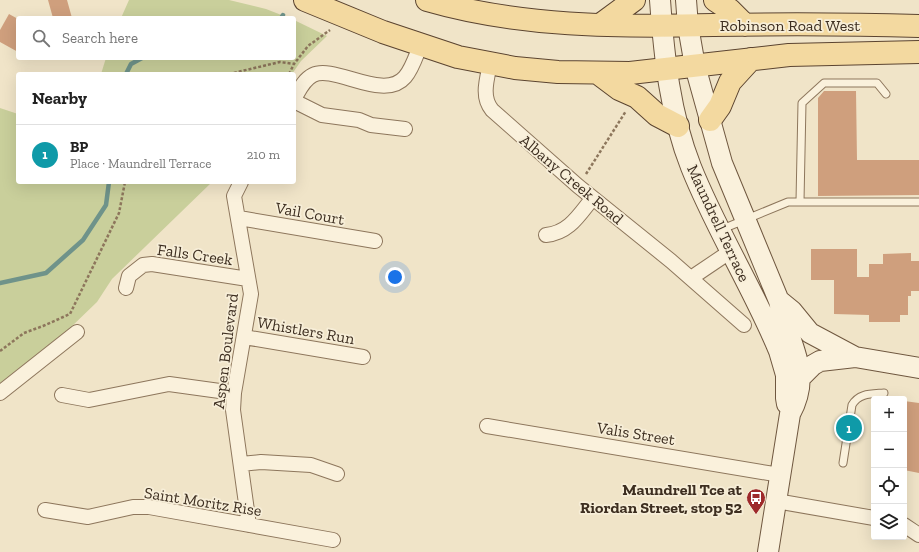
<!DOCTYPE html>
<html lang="en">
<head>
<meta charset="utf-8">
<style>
  body { margin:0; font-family:"Zilla Slab",serif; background:#f2f2f2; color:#222 }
  .controls { position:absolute; right:12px; bottom:12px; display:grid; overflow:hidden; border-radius:4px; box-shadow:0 4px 16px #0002 }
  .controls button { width:36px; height:36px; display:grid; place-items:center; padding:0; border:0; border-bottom:1px solid #e0e0e0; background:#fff; color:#222; font:20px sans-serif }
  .you { position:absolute; left:395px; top:277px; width:14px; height:14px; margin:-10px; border:3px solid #fff; border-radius:50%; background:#1a73e8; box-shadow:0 0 0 6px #1a73e833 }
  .badge { display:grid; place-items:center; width:26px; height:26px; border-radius:50%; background:#b45309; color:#fff; font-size:13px; font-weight:700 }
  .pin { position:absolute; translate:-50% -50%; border:2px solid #fff; box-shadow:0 1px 4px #0006 }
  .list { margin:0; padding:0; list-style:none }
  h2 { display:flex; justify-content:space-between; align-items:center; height:52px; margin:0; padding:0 16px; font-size:17px }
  h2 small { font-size:13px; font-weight:400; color:#767676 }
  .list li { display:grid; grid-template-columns:26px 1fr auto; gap:12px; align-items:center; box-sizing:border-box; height:60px; padding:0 16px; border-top:1px solid #e0e0e0 }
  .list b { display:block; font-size:15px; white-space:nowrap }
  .list p { margin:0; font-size:13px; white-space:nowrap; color:#767676 }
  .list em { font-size:13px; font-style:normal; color:#767676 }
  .icon { flex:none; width:22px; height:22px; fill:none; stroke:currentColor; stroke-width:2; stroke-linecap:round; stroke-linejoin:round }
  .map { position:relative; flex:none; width:919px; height:552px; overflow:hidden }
  .search { position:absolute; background:#fff; box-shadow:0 4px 16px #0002; left:16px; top:16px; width:280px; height:44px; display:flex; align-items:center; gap:10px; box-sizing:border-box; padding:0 14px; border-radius:4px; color:#767676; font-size:15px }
  .panel { position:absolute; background:#fff; box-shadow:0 4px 16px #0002; left:16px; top:72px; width:280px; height:112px; border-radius:4px }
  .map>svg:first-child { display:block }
  .green { fill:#c9cf9b }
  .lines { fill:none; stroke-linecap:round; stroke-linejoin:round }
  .stream { stroke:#6f938a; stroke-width:4.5 }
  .building { fill:#cf9f7d }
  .service-casing { stroke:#8d765c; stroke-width:9 }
  .minor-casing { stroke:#8d765c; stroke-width:16 }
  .secondary-casing { stroke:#6f573f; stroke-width:22 }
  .primary-casing { stroke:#5b4430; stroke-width:24 }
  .path { stroke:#8d765c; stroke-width:2.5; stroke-dasharray:3 2; stroke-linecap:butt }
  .service { stroke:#faf1dc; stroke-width:7 }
  .minor { stroke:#faf1dc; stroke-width:14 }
  .secondary { stroke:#faf1dc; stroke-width:20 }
  .primary { stroke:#f3d9a0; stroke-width:22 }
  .labels { text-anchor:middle; stroke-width:3.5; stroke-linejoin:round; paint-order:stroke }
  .street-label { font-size:16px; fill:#3d2e20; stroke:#f7eed8 }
  .poi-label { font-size:16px; font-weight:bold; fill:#3d2e20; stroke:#f7eed8; text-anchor:end }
</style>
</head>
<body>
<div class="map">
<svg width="919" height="552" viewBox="0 0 919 552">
  <rect width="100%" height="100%" fill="#f0e4c8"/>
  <!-- green -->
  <path class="green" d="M129,0H229L266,9L289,18H121Z
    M294,20L327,36L301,61L292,74H101L106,58H294Z
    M0,108L18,114V182H212L112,279L97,302L69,329L0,383Z"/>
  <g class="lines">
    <!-- stream -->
    <path class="stream" d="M281,18L283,15
      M126,74L131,64L142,58
      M0,283L46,273L83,240L106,205L109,182"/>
  </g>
  <!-- building -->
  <path class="building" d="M48,0H67L72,18H53Z
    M9,14L18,19V52L0,42V30Z
    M824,91H856L857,160H919V195L818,196V98Z
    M811,249H857V277H869V264H883V254L911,253V261H919V291H911V296H908V315H900V322H869V315L834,314V280H811Z
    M904,401L919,403V473L904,470Z
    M843,414L858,417L854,441L839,439Z"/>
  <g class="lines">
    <defs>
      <path id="service" d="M800,201L802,103L824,83H877L886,94
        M720,230L788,202H919
        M843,463L852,405C859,393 871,394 884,393"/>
      <path id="minor" d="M490,64C487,79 481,97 492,110L578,186L671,261L744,325
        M294,99C299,91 303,80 313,75C334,64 384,102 405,77C412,69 416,56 420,46
        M294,101L322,115L359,120L371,125L405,129
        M241,182L234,196L251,294L234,393L233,410L249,525
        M239,218L375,241
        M546,235C569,233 579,215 592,199
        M691,278L731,251
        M126,288L129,276L143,265L152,264L248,279
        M244,337L363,357
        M0,393L77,332
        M62,395L89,400L169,384L234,393
        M487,426L780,475
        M241,464L261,462L311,465L337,474
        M776,501L874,518
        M45,510L88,517L133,507H149L333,540
        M904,525L919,535"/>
      <path id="secondary" d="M660,0C664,56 670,114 691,167C716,230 753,288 779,351L786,375V398L787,404
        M686,0L688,26L695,66L722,163L779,301C787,343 814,370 790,414L768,552
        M781,302L792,311L810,333L855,357
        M800,378L813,365L820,361L855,357L919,368"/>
      <path id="primary" d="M305,0L383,32L458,57L515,68L558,72L630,73L789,55L919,52
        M427,0C520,27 617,27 713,25C781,24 850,24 919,26
        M715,0L730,10L745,25
        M600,25L634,0
        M599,74L619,89L637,97L657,115L678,126
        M710,120L720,106L730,82L751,59"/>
    </defs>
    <!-- service casing -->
    <use href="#service" class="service-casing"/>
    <!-- minor casing -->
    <use href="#minor" class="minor-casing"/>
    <!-- secondary casing -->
    <use href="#secondary" class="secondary-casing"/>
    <!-- primary casing -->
    <use href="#primary" class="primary-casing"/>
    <!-- path -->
    <path class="path" d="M229,74L280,62L294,64L308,46L330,30
      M289,74L294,64
      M586,174L626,111
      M0,351L24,333L43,326L70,314L119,213L125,182"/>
    <!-- service -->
    <use href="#service" class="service"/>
    <!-- minor -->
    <use href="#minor" class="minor"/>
    <!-- secondary -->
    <use href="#secondary" class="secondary"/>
    <!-- primary -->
    <use href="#primary" class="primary"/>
  </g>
  <!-- icons -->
  <defs>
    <symbol id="bus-pin" viewBox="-11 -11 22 30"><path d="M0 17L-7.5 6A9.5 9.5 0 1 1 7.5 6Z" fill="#9e2a2b" stroke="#f7eed8"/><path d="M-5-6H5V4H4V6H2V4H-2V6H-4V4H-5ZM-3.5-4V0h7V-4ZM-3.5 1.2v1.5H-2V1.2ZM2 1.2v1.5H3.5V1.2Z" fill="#fff"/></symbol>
  </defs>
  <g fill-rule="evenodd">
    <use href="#bus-pin" x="745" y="487" width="22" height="30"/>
  </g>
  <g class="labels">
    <!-- street labels -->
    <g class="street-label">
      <text x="790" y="31">Robinson Road West</text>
      <text transform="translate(572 179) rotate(40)" y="6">Albany Creek Road</text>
      <text transform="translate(310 213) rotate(10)" y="6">Vail Court</text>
      <text transform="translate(719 223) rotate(65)" y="6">Maundrell Terrace</text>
      <text transform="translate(195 254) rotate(8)" y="6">Falls Creek</text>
      <text transform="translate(306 330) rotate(10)" y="6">Whistlers Run</text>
      <text transform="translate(225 351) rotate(-83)" y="6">Aspen Boulevard</text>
      <text transform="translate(636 433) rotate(9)" y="6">Valis Street</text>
      <text transform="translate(203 501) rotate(9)" y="6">Saint Moritz Rise</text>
    </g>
    <!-- poi labels -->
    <g class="poi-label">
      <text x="742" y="495">Maundrell Tce at<tspan x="742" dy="18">Riordan Street, stop 52</tspan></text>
    </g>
  </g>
</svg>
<div class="controls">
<button>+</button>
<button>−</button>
<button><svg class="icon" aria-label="locate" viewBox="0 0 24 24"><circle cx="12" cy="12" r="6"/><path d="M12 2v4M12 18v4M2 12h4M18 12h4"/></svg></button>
<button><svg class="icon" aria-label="layers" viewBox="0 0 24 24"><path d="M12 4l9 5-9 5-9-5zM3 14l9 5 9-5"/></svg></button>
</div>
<div class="you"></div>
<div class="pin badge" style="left:849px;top:428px;background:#0f9aa8">1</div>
<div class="search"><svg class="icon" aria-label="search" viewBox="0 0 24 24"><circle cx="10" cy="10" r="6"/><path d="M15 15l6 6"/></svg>Search here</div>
<section class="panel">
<h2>Nearby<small></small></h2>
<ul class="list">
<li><span class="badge" style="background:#0f9aa8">1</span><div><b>BP</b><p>Place · Maundrell Terrace</p></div><em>210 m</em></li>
</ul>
</section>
</div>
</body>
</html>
